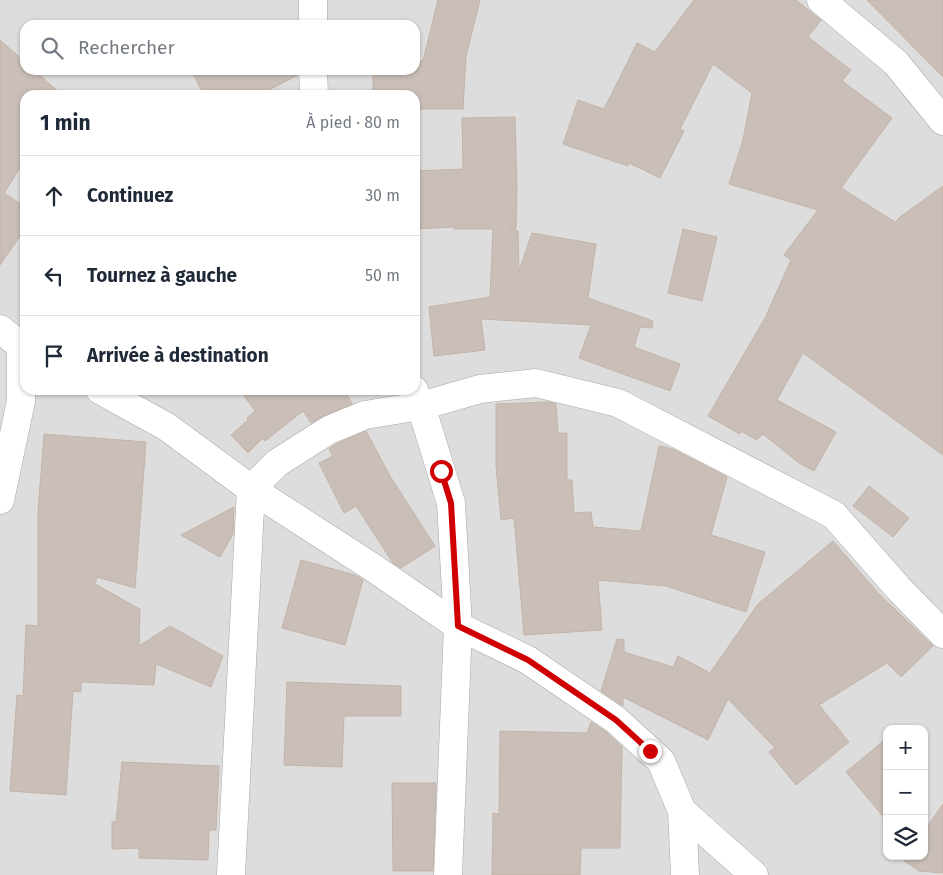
<!DOCTYPE html>
<html lang="fr">
<head>
<meta charset="utf-8">
<style>
  body { margin:0; font-family:"Fira Sans",sans-serif; background:#f6f6f7; color:#1f2937 }
  .controls { position:absolute; right:15px; bottom:15px; display:grid; overflow:hidden; border-radius:10px; box-shadow:0 1px 4px #0004 }
  .controls button { width:45px; height:45px; display:grid; place-items:center; padding:0; border:0; border-bottom:1px solid #e0e1e3; background:#fff; color:#1f2937; font:25px sans-serif }
  .stop { position:absolute; width:15px; height:15px; margin:-11px; border:4px solid #d00002; border-radius:50%; background:#fff }
  .stop.end { background:#d00002; border-color:#fff; box-shadow:0 1px 5px #0008 }
  .list { margin:0; padding:0; list-style:none }
  h2 { display:flex; justify-content:space-between; align-items:center; height:65px; margin:0; padding:0 20px; font-size:21px }
  h2 small { font-size:16px; font-weight:400; color:#747a83 }
  .list li { display:grid; grid-template-columns:32px 1fr auto; gap:15px; align-items:center; box-sizing:border-box; height:80px; padding:0 20px; border-top:1px solid #e0e1e3 }
  .list b { display:block; font-size:19px; white-space:nowrap }
  .list em { font-size:16px; font-style:normal; color:#747a83 }
  .icon { flex:none; width:28px; height:28px; fill:none; stroke:currentColor; stroke-width:2; stroke-linecap:round; stroke-linejoin:round }
  .map { position:relative; flex:none; width:943px; height:875px; overflow:hidden }
  .search { position:absolute; background:#fff; box-shadow:0 1px 4px #0004; left:20px; top:20px; width:400px; height:55px; display:flex; align-items:center; gap:12px; box-sizing:border-box; padding:0 18px; border-radius:15px; color:#747a83; font-size:19px }
  .panel { position:absolute; background:#fff; box-shadow:0 1px 4px #0004; left:20px; top:90px; width:400px; height:305px; border-radius:15px }
  .map>svg:first-child { display:block }
  .residential { fill:#dedddd; fill-rule:evenodd }
  .building { fill:#cabfb8; stroke:#c4b3a6 }
  .lines { fill:none; stroke-linecap:round; stroke-linejoin:round }
  .minor-casing { stroke:#a7a7a7; stroke-width:29 }
  .tertiary-casing { stroke:#a7a7a7; stroke-width:29 }
  .minor { stroke:#fff; stroke-width:28 }
  .tertiary { stroke:#fff; stroke-width:28 }
  .route { stroke:#d00002; stroke-width:6 }
</style>
</head>
<body>
<div class="map">
<svg width="943" height="875" viewBox="0 0 943 875">
  <rect width="100%" height="100%" fill="#f1ede5"/>
  <!-- residential -->
  <path class="residential" d="M0,0H943V875H0ZM25,25H415V70H25ZM25,95H415V390H25ZM887,729H924V856H887Z"/>
  <!-- building -->
  <path class="building" d="M438,0H480L466,56L463,109H415V95H373V70H415V60L423,61Z
    M694,0H796L821,20L808,37L851,70L842,81L892,118L841,188L895,222L900,217L943,186V455L803,353L777,400L836,432L814,471L799,463L763,434L757,440L741,431L740,434L708,416L765,318L791,260L784,255L818,210L729,184L743,140L752,93L713,64L680,129L684,131L660,178L629,163L628,166L563,144L578,100L604,109L637,43L655,52Z
    M867,0H943V77Z
    M0,40L25,62V70H34L62,95H25V160L4,193L25,207V229L0,265Z
    M191,70H297L298,75L259,95H204Z
    M515,117L517,187L516,229H509L518,231L519,271L532,233L596,244L588,298L653,321L652,328L640,327L634,347L680,364L670,391L579,358L591,325L481,319L485,350L434,356L429,307L490,297L493,229H454V227L415,229V171L463,169L462,118Z
    M683,229L717,237L702,301L668,293Z
    M240,390H345L352,404L323,416L311,423L303,411L265,441L263,438L248,453L231,435L248,420L247,418L255,411Z
    M550,402L556,404L558,433H567V480H572L574,513L591,512L593,527L641,531L659,446L673,449L727,477L711,535L765,552L746,612L666,586L598,580L602,630L524,635L514,518L501,520L496,466V404Z
    M366,431L390,476L435,546L401,568L393,563L356,506L344,513L319,463L333,456L329,449L336,444Z
    M44,434L146,442L135,588L97,577L95,584L140,609L139,646L170,626L223,656L211,687L156,664L154,685L81,682V692L73,691L66,795L10,791L17,695L23,696L26,625L38,626V511Z
    M869,486L909,518L893,537L853,506Z
    M234,507L233,534L220,557L181,535Z
    M833,541L879,594L933,646L901,677L887,663L819,705L849,742L796,785L769,752L775,748L728,699L708,740L623,697V706L601,691L617,639L624,640V652L673,667L678,656L710,673L758,604Z
    M301,560L355,575L363,580L345,645L282,628Z
    M287,682L401,686V716H344L342,767L284,765Z
    M591,722L606,732L622,747L620,848H581L580,875H492L493,813L499,814L500,731L587,733Z
    M887,738V821L846,772Z
    M122,762L219,766L216,830H209L208,860L139,858V848L112,849V822H116Z
    M392,783H436L433,871H393Z
    M943,804V873L919,871L903,860L906,856H924V831Z"/>
  <g class="lines">
    <defs>
      <path id="minor" d="M313,0V25
        M821,0L896,63L943,121
        M313,70L314,95
        M100,390L167,427L251,489L372,567L458,626L528,660L616,720L661,761L682,811L685,875
        M414,390L421,406L451,503L458,626L448,875
        M682,811L754,875
        M231,875L251,489L277,463L329,430L365,415L421,406L480,389L536,383L618,403L834,515L899,589L943,634"/>
      <path id="tertiary" d="M0,329L21,346V401L0,500"/>
    </defs>
    <!-- minor casing -->
    <use href="#minor" class="minor-casing"/>
    <!-- tertiary casing -->
    <use href="#tertiary" class="tertiary-casing"/>
    <!-- minor -->
    <use href="#minor" class="minor"/>
    <!-- tertiary -->
    <use href="#tertiary" class="tertiary"/>
  </g>
  <g class="lines">
    <!-- route -->
    <path class="route" d="M441,471L451,503L458,626L528,660L616,720L650,751"/>
  </g>
</svg>
<div class="controls">
<button>+</button>
<button>−</button>
<button><svg class="icon" aria-label="layers" viewBox="0 0 24 24"><path d="M12 4l9 5-9 5-9-5zM3 14l9 5 9-5"/></svg></button>
</div>
<div class="stop" style="left:441px;top:471px"></div>
<div class="stop end" style="left:650px;top:751px"></div>
<div class="search"><svg class="icon" aria-label="search" viewBox="0 0 24 24"><circle cx="10" cy="10" r="6"/><path d="M15 15l6 6"/></svg>Rechercher</div>
<section class="panel">
<h2>1 min<small>À pied · 80 m</small></h2>
<ul class="list">
<li><svg class="icon" aria-label="ahead" viewBox="0 0 24 24"><path d="M12 20V5M6 11l6-6 6 6"/></svg><div><b>Continuez</b></div><em>30 m</em></li>
<li><svg class="icon" aria-label="left" viewBox="0 0 24 24"><path d="M17 20v-9H6M10 6l-5 5 5 5"/></svg><div><b>Tournez à gauche</b></div><em>50 m</em></li>
<li><svg class="icon" aria-label="arrive" viewBox="0 0 24 24"><path d="M6 21V4h12l-3 4 3 4H6"/></svg><div><b>Arrivée à destination</b></div></li>
</ul>
</section>
</div>
</body>
</html>
